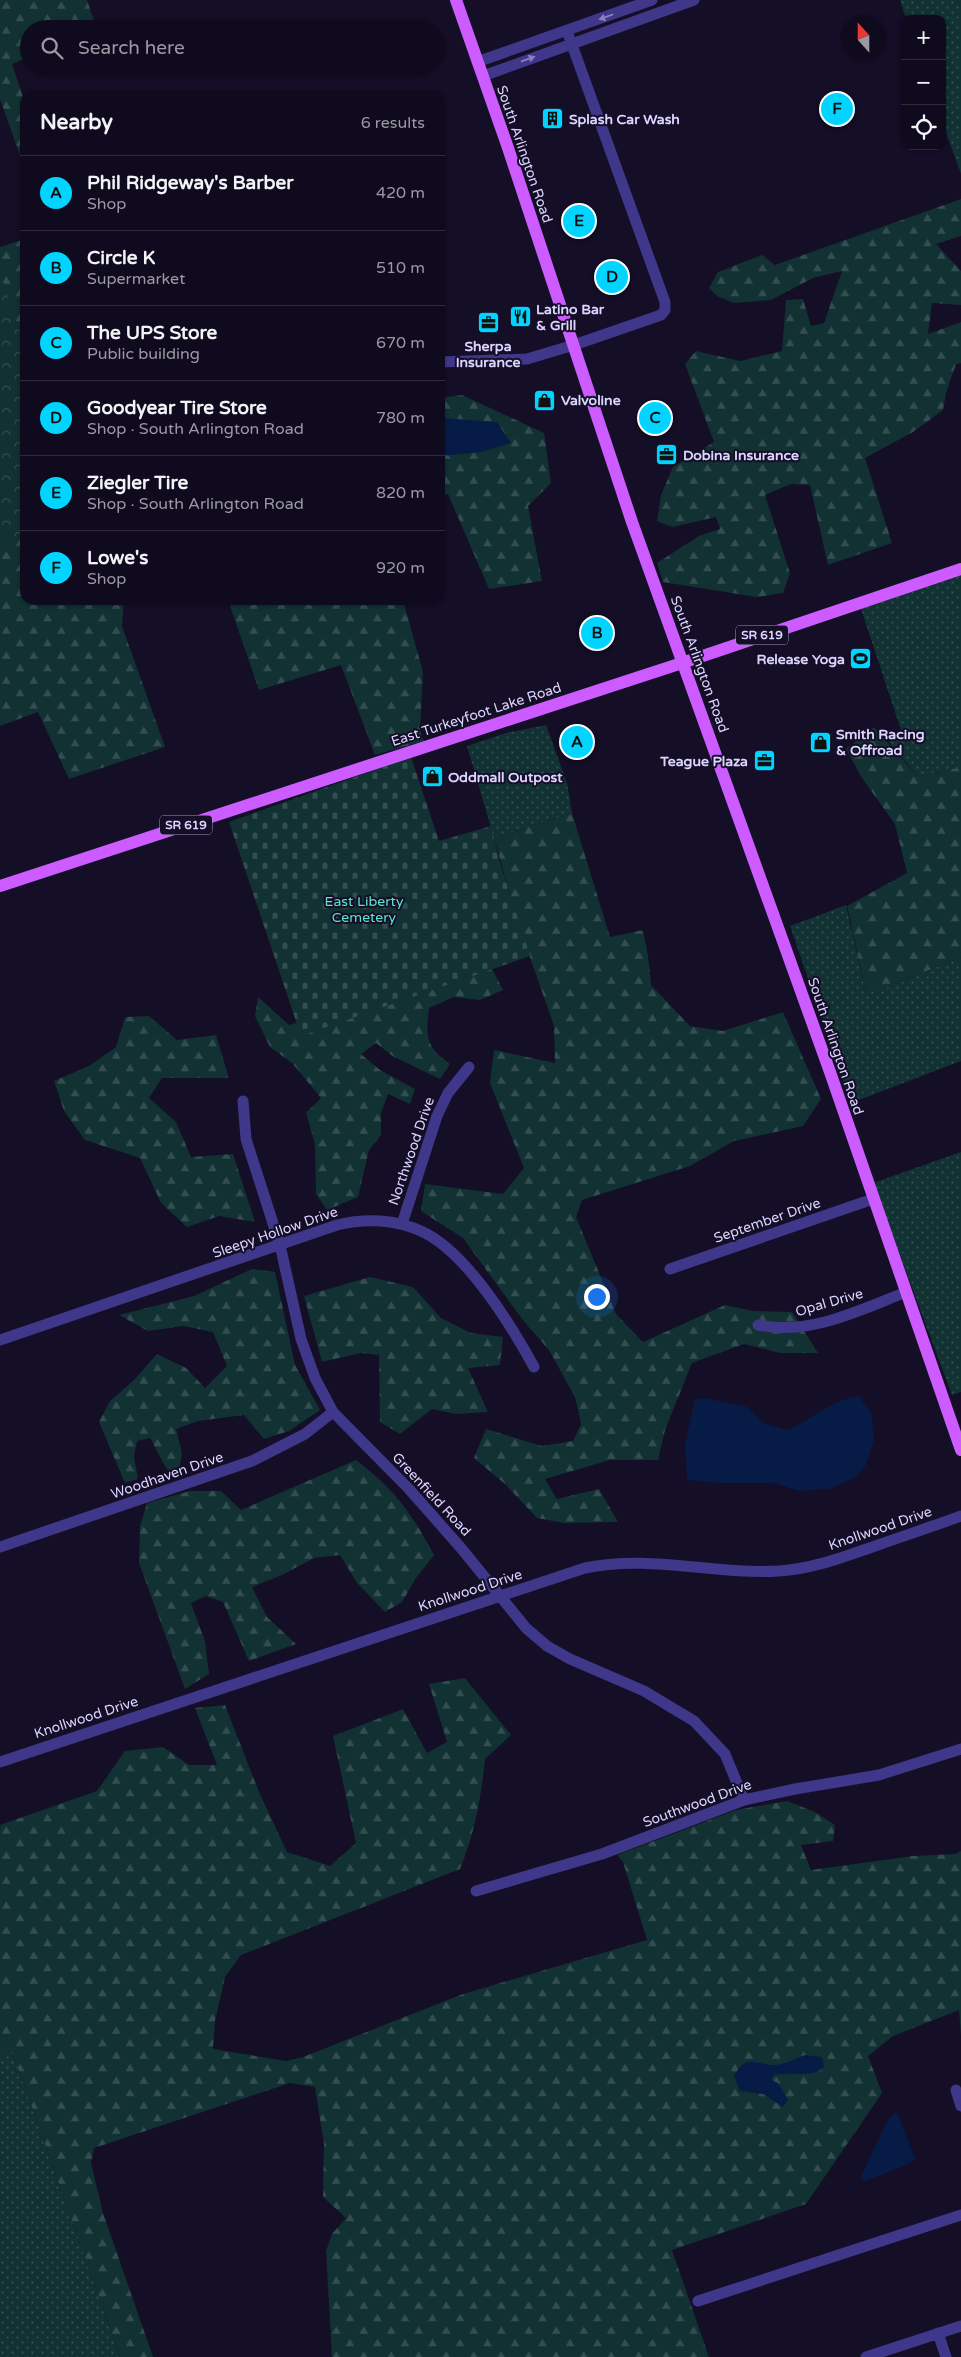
<!DOCTYPE html>
<html lang="en">
<head>
<meta charset="utf-8">
<style>
  body { margin:0; font-family:"Varela Round",sans-serif; background:#181326; color:#f1f3f6 }
  .controls { position:absolute; right:15px; top:15px; display:grid; overflow:hidden; border-radius:10px; box-shadow:0 1px 4px #0004 }
  .controls button { width:45px; height:45px; display:grid; place-items:center; padding:0; border:0; border-bottom:1px solid #2f2b3b; background:#0f0a1d; color:#f1f3f6; font:25px sans-serif }
  .compass { position:absolute; left:841px; top:15px; width:45px; height:45px; border-radius:50%; background:#0f0a1d; box-shadow:0 1px 4px #0004; rotate:339deg }
  .you { position:absolute; left:596px; top:1296px; width:18px; height:18px; margin:-12px; border:4px solid #fff; border-radius:50%; background:#1a73e8; box-shadow:0 0 0 8px #1a73e833 }
  .badge { display:grid; place-items:center; width:32px; height:32px; border-radius:50%; background:#01d5ff; color:#111; font-size:16px; font-weight:700 }
  .pin { position:absolute; translate:-50% -50%; border:2px solid #fff; box-shadow:0 1px 5px #0006 }
  .list { margin:0; padding:0; list-style:none }
  h2 { display:flex; justify-content:space-between; align-items:center; height:65px; margin:0; padding:0 20px; font-size:21px }
  h2 small { font-size:16px; font-weight:400; color:#9b9aa4 }
  .list li { display:grid; grid-template-columns:32px 1fr auto; gap:15px; align-items:center; box-sizing:border-box; height:75px; padding:0 20px; border-top:1px solid #2f2b3b }
  .list b { display:block; font-size:19px; white-space:nowrap }
  .list p { margin:0; font-size:16px; white-space:nowrap; color:#9b9aa4 }
  .list em { font-size:16px; font-style:normal; color:#9b9aa4 }
  .icon { flex:none; width:28px; height:28px; fill:none; stroke:currentColor; stroke-width:2; stroke-linecap:round; stroke-linejoin:round }
  .map { position:relative; flex:none; width:961px; height:2357px; overflow:hidden }
  .search { position:absolute; background:#0f0a1d; box-shadow:0 1px 4px #0004; left:20px; top:20px; width:425px; height:55px; display:flex; align-items:center; gap:12px; box-sizing:border-box; padding:0 18px; border-radius:28px; color:#9b9aa4; font-size:19px }
  .panel { position:absolute; background:#0f0a1d; box-shadow:0 1px 4px #0004; left:20px; top:90px; width:425px; height:515px; border-radius:15px }
  .map>svg:first-child { display:block }
  .grass { fill:url(#grass-dots) }
  .forest { fill:url(#forest-firs) }
  .cemetery { fill:url(#cemetery-stones) }
  .park { fill:url(#park-crowns) }
  .water { fill:#071b47 }
  .lines { fill:none; stroke-linecap:round; stroke-linejoin:round }
  .minor { stroke:#3f3789; stroke-width:11 }
  .major { stroke:#cc5cff; stroke-width:12 }
  .oneway { fill:#867ebe }
  .labels { text-anchor:middle; stroke-width:4; stroke-linejoin:round; paint-order:stroke }
  .shield { fill:#140e27; stroke:#a099be; stroke-width:1 }
  .shield-label { font-size:12px; font-weight:bold; fill:#dcd5ff }
  .poi-label { font-size:14px; font-weight:bold; fill:#dcd5ff; stroke:#140e27; text-anchor:start }
  .street-label { font-size:14px; fill:#dcd5ff; stroke:#140e27 }
  .park-label { font-size:14px; fill:#5ae6cc; stroke:#140e27 }
</style>
</head>
<body>
<div class="map">
<svg width="961" height="2357" viewBox="0 0 961 2357">
  <defs>
    <pattern id="grass-dots" width="8" height="8" patternUnits="userSpaceOnUse" patternTransform="scale(1.25)"><rect width="8" height="8" fill="#113132"/><path d="M2 2h.1M6 6h.1" fill="none" stroke="#334e51" stroke-width="1.8" stroke-linecap="round"/></pattern>
    <pattern id="forest-firs" width="22" height="20" patternUnits="userSpaceOnUse" patternTransform="scale(1.25)"><rect width="22" height="20" fill="#113132"/><path d="M5 1l3.5 6h-7zM16 11l3.5 6h-7z" fill="#334e51"/></pattern>
    <pattern id="cemetery-stones" width="16" height="16" patternUnits="userSpaceOnUse" patternTransform="scale(1.25)"><rect width="16" height="16" fill="#113132"/><path d="M2 7V4a2 2 0 0 1 4 0v3zM10 15v-3a2 2 0 0 1 4 0v3z" fill="#334e51"/></pattern>
    <pattern id="park-crowns" width="20" height="18" patternUnits="userSpaceOnUse" patternTransform="scale(1.25)"><rect width="20" height="18" fill="#113132"/><path d="M2 6a3 3 0 1 1 6 0M12 15a3 3 0 1 1 6 0" fill="none" stroke="#334e51"/></pattern>
  </defs>
  <rect width="100%" height="100%" fill="#140e27"/>
  <!-- grass -->
  <path class="grass" d="M900,0H961V174L942,121V19H906Z
    M961,575V767L918,777L884,736L901,730L861,609Z
    M546,725L567,783L572,813L494,838L467,746L506,733Z
    M846,905L865,989H883L961,957V1061L851,1103L790,926Z
    M961,1152V1392L952,1395L873,1183Z
    M12,2051L120,2357H0V2053Z"/>
  <!-- forest -->
  <path class="forest" d="M0,0H87L97,29H29V57L12,64L25,103V170L0,99Z
    M961,199V236L936,244L961,271V305L932,303L928,334L961,322V363L956,364L946,393L943,410L913,432L865,458L892,543L828,565L810,485L791,484L765,495L790,573L783,593L757,597L663,582L657,563L699,536L720,529L716,517L672,527L657,521L661,495L673,467L714,442L685,364L696,351L740,361L782,351L786,300L803,299L811,326L824,323L842,271L813,278L771,300L734,303L717,296L709,288L718,272L762,255L775,265Z
    M25,239V600H124L122,626L165,747L69,779L38,712L0,726V247Z
    M462,395L544,433L551,483L528,506L542,581L489,589L448,494L440,496V398Z
    M228,600H403L423,672L420,731L424,741L375,755L341,665L259,690Z
    M874,727L918,777L961,767V957L883,989H865L847,906L907,873L895,824L862,778L846,749Z
    M572,813L610,937L643,930L648,956L651,985L690,1026L723,1031L783,1012L821,1099L803,1126L734,1141L690,1166L582,1200L576,1217L616,1314L643,1342L725,1305L753,1311L792,1312L818,1353H780L744,1344L692,1363L665,1430L658,1460H610L545,1479L557,1499L599,1489L618,1522L564,1523L537,1518L505,1484L474,1458L486,1429L542,1446L573,1441L581,1424L575,1397L549,1350L522,1319L463,1238L421,1211L425,1184L503,1194L524,1168L490,1083L494,1050L555,1063L554,1026L518,923L494,838Z
    M489,963L503,990L480,1000L454,997L429,1008C426,1037 425,1046 450,1064L440,1079L394,1057L376,1043L361,1054L380,1070L415,1089L410,1104L388,1094L381,1113V1135L369,1150L358,1197L327,1210L316,1194L315,1144L306,1113L321,1098L292,1063L270,1047L255,1016L258,997L289,1025Z
    M149,1016L177,1040L216,1035L229,1078H162L149,1098L176,1122L191,1157L233,1154L255,1222L219,1216L187,1227L161,1203L140,1158L85,1140L64,1111L54,1081L89,1066L116,1047L125,1017Z
    M252,1269L275,1272L295,1365L320,1410L289,1431L264,1439L244,1415L198,1421L176,1429L182,1453L178,1476L166,1468L150,1438L137,1441L134,1457L138,1479L125,1483L99,1422L110,1401L134,1380L157,1354L186,1368L205,1388L227,1366L213,1332L183,1326L148,1331L119,1315L194,1296Z
    M370,1277L413,1287L441,1318L471,1333L503,1337L500,1365L468,1368L488,1412L456,1414L432,1409L400,1434L380,1422L379,1355L361,1353L322,1362L304,1296Z
    M356,1460C395,1490 411,1512 434,1555L416,1578L402,1602L385,1612L357,1583L340,1555L314,1558L282,1575L252,1587L267,1617L296,1644L249,1661L223,1602L206,1596L191,1603L205,1641L209,1674L185,1689L139,1563L140,1526L147,1503L190,1491H221L241,1510Z
    M465,1678L511,1735L485,1759C481,1797 475,1833 460,1869L241,1955L225,1977L215,2021L213,2049L286,2061L303,2057L463,1994L647,1940L623,1862L617,1855L736,1810L787,1801L815,1812L835,1825L833,1841L801,1845L811,1870L913,1856L955,1854L961,1851V2035L959,2010L893,2036L868,2056L882,2093L806,2204L672,2250L709,2357H332L326,2251L332,2234L346,2218L323,2197L324,2144L315,2087L290,2083L94,2148L91,2163L103,2213L153,2357H120L12,2051L0,2053V1825L97,1791L125,1751L163,1747L189,1765H217L195,1708L225,1705L259,1792L287,1852L330,1866L356,1843L333,1736L403,1709L427,1753L447,1742L429,1684Z"/>
  <!-- cemetery -->
  <path class="cemetery" d="M411,757L439,841L491,826L499,860L530,956L301,1036L229,822Z"/>
  <!-- park -->
  <path class="park" d="M0,272L25,349V535L0,544Z"/>
  <!-- water -->
  <path class="water" d="M443,418L497,422L511,443L481,452L440,456V419Z
    M859,1396L871,1413L874,1439L866,1465L854,1478L829,1489L800,1491L773,1483H717L687,1480L685,1445L695,1399L706,1398L747,1407L765,1424L789,1430C813,1418 831,1400 859,1396Z
    M805,2055L822,2057L824,2067C812,2079 790,2071 774,2075L771,2080L778,2083L788,2100L783,2107L763,2094L740,2091L734,2076C747,2053 755,2065 775,2065C784,2065 796,2058 805,2055Z
    M897,2112L915,2159L906,2165L865,2181L860,2178L890,2116Z"/>
  <g class="lines">
    <!-- minor -->
    <path class="minor" d="M477,62L652,0
      M483,76L694,0
      M440,362L527,359L574,345L661,315L665,310V302L567,31
      M243,1101L246,1139L280,1245L301,1339L315,1378L333,1412L409,1489L461,1548L526,1628L547,1646L570,1659L644,1691L694,1721L725,1754L744,1800
      M402,1224L437,1116L448,1093L469,1067
      M670,1269L873,1199
      M758,1325C809,1336 860,1310 906,1292
      M0,1340L337,1225C365,1218 396,1219 423,1232C467,1253 511,1325 534,1367
      M0,1547L252,1461L305,1434L333,1412
      M0,1762L585,1568C650,1554 714,1575 779,1571C813,1569 846,1556 878,1545C906,1535 934,1526 961,1516
      M476,1891L602,1854L744,1800L795,1789L879,1775L961,1749
      M956,2090L961,2106
      M698,2301L961,2215
      M938,2333L946,2357
      M866,2357L961,2326"/>
    <!-- major -->
    <path class="major" d="M456,0L507,145L632,522L830,1072L961,1450
      M0,886L682,663L961,569"/>
  </g>
  <!-- one-way arrows -->
  <defs><path id="oneway-solid" d="M-6-.8H1V-3.2L6.5 0L1 3.2V.8H-6Z" transform="scale(1.25)"/></defs>
  <g class="oneway">
    <use href="#oneway-solid" transform="translate(606 17) rotate(160)"/>
    <use href="#oneway-solid" transform="translate(528 59) rotate(-20)"/>
  </g>
  <!-- icons -->
  <defs>
    <symbol id="building-square" viewBox="-11 -11 22 22"><rect x="-9" y="-9" width="18" height="18" rx="4" fill="#01d5ff" stroke="#140e27"/><path d="M-4-6H4V6H1V3H-1V6H-4ZM-2.5-4.3h1.7v1.8h-1.7ZM.8-4.3h1.7v1.8H.8ZM-2.5-1h1.7V.8h-1.7ZM.8-1h1.7V.8H.8Z" fill="#111"/></symbol>
    <symbol id="restaurant-square" viewBox="-11 -11 22 22"><rect x="-9" y="-9" width="18" height="18" rx="4" fill="#01d5ff" stroke="#140e27"/><path d="M-5-6h1v4h1v-4h1v4h1v-4h1v5L-1.5 .5V6h-2V.5L-5-1ZM5-6V6H3V1.5H1.5Q1.5-4 5-6Z" fill="#111"/></symbol>
    <symbol id="office-square" viewBox="-11 -11 22 22"><rect x="-9" y="-9" width="18" height="18" rx="4" fill="#01d5ff" stroke="#140e27"/><path d="M-6-3h4V-5.5h4V-3h4V5H-6ZM-1-4.5V-3h2v-1.5ZM-6 0V1H6V0Z" fill="#111"/></symbol>
    <symbol id="shop-square" viewBox="-11 -11 22 22"><rect x="-9" y="-9" width="18" height="18" rx="4" fill="#01d5ff" stroke="#140e27"/><path d="M-5-2.5h2.3a2.7 3.5 0 0 1 5.4 0H5L5.5 6h-11ZM-1.5-2.5h3a1.5 2.3 0 0 0-3 0Z" fill="#111"/></symbol>
    <symbol id="stadium-square" viewBox="-11 -11 22 22"><rect x="-9" y="-9" width="18" height="18" rx="4" fill="#01d5ff" stroke="#140e27"/><path d="M0-5a6.5 5 0 1 0 0 10a6.5 5 0 1 0 0-10ZM-3.5-1.8h7v3.6h-7Z" fill="#111"/></symbol>
  </defs>
  <g fill-rule="evenodd">
    <use href="#building-square" x="540" y="106" width="25" height="25"/>
    <use href="#restaurant-square" x="508" y="304" width="25" height="25"/>
    <use href="#office-square" x="476" y="310" width="25" height="25"/>
    <use href="#shop-square" x="532" y="388" width="25" height="25"/>
    <use href="#office-square" x="654" y="442" width="25" height="25"/>
    <use href="#stadium-square" x="848" y="646" width="25" height="25"/>
    <use href="#shop-square" x="808" y="730" width="25" height="25"/>
    <use href="#office-square" x="752" y="748" width="25" height="25"/>
    <use href="#shop-square" x="420" y="764" width="25" height="25"/>
  </g>
  <g class="labels">
    <!-- shield labels -->
    <g class="shield">
      <rect x="736" y="625.5" width="52" height="19" rx="4"/>
      <rect x="160" y="815.5" width="52" height="19" rx="4"/>
    </g>
    <g class="shield-label">
      <text x="762" y="639">SR 619</text>
      <text x="186" y="829">SR 619</text>
    </g>
    <!-- poi labels -->
    <g class="poi-label">
      <text x="569" y="124">Splash Car Wash</text>
      <text x="536" y="314">Latino Bar<tspan x="536" dy="16">&amp; Grill</tspan></text>
      <text x="488" y="351" text-anchor="middle">Sherpa<tspan x="488" dy="16">Insurance</tspan></text>
      <text x="561" y="405">Valvoline</text>
      <text x="683" y="460">Dobina Insurance</text>
      <text x="845" y="664" text-anchor="end">Release Yoga</text>
      <text x="836" y="739">Smith Racing<tspan x="836" dy="16">&amp; Offroad</tspan></text>
      <text x="748" y="766" text-anchor="end">Teague Plaza</text>
      <text x="448" y="782">Oddmall Outpost</text>
    </g>
    <!-- street labels -->
    <g class="street-label">
      <text transform="translate(525 154) rotate(71)" y="5">South Arlington Road</text>
      <text transform="translate(700 664) rotate(70)" y="5">South Arlington Road</text>
      <text transform="translate(476 714) rotate(-18)" y="5">East Turkeyfoot Lake Road</text>
      <text transform="translate(836 1046) rotate(71)" y="5">South Arlington Road</text>
      <text transform="translate(411 1151) rotate(-71)" y="5">Northwood Drive</text>
      <text transform="translate(767 1220) rotate(-19)" y="5">September Drive</text>
      <text transform="translate(275 1232) rotate(-19)" y="5">Sleepy Hollow Drive</text>
      <text transform="translate(829 1302) rotate(-16)" y="5">Opal Drive</text>
      <text transform="translate(167 1475) rotate(-19)" y="5">Woodhaven Drive</text>
      <text transform="translate(432 1494) rotate(47)" y="5">Greenfield Road</text>
      <text transform="translate(880 1528) rotate(-19)" y="5">Knollwood Drive</text>
      <text transform="translate(470 1590) rotate(-18)" y="5">Knollwood Drive</text>
      <text transform="translate(86 1717) rotate(-18)" y="5">Knollwood Drive</text>
      <text transform="translate(697 1803) rotate(-20)" y="5">Southwood Drive</text>
    </g>
    <!-- park labels -->
    <g class="park-label">
      <text x="364" y="906">East Liberty<tspan x="364" dy="16">Cemetery</tspan></text>
    </g>
  </g>
</svg>
<div class="controls">
<button>+</button>
<button>−</button>
<button><svg class="icon" aria-label="locate" viewBox="0 0 24 24"><circle cx="12" cy="12" r="6"/><path d="M12 2v4M12 18v4M2 12h4M18 12h4"/></svg></button>
</div>
<svg class="compass" viewBox="-18 -18 36 36"><path d="M0-13l5 13h-10z" fill="#e53935"/><path d="M0 13l5-13h-10z" fill="#9b9aa4"/></svg>
<div class="you"></div>
<div class="pin badge" style="left:577px;top:742px">A</div>
<div class="pin badge" style="left:597px;top:633px">B</div>
<div class="pin badge" style="left:655px;top:418px">C</div>
<div class="pin badge" style="left:612px;top:277px">D</div>
<div class="pin badge" style="left:579px;top:221px">E</div>
<div class="pin badge" style="left:837px;top:109px">F</div>
<div class="search"><svg class="icon" aria-label="search" viewBox="0 0 24 24"><circle cx="10" cy="10" r="6"/><path d="M15 15l6 6"/></svg>Search here</div>
<section class="panel">
<h2>Nearby<small>6 results</small></h2>
<ul class="list">
<li><span class="badge">A</span><div><b>Phil Ridgeway's Barber</b><p>Shop</p></div><em>420 m</em></li>
<li><span class="badge">B</span><div><b>Circle K</b><p>Supermarket</p></div><em>510 m</em></li>
<li><span class="badge">C</span><div><b>The UPS Store</b><p>Public building</p></div><em>670 m</em></li>
<li><span class="badge">D</span><div><b>Goodyear Tire Store</b><p>Shop · South Arlington Road</p></div><em>780 m</em></li>
<li><span class="badge">E</span><div><b>Ziegler Tire</b><p>Shop · South Arlington Road</p></div><em>820 m</em></li>
<li><span class="badge">F</span><div><b>Lowe's</b><p>Shop</p></div><em>920 m</em></li>
</ul>
</section>
</div>
</body>
</html>
